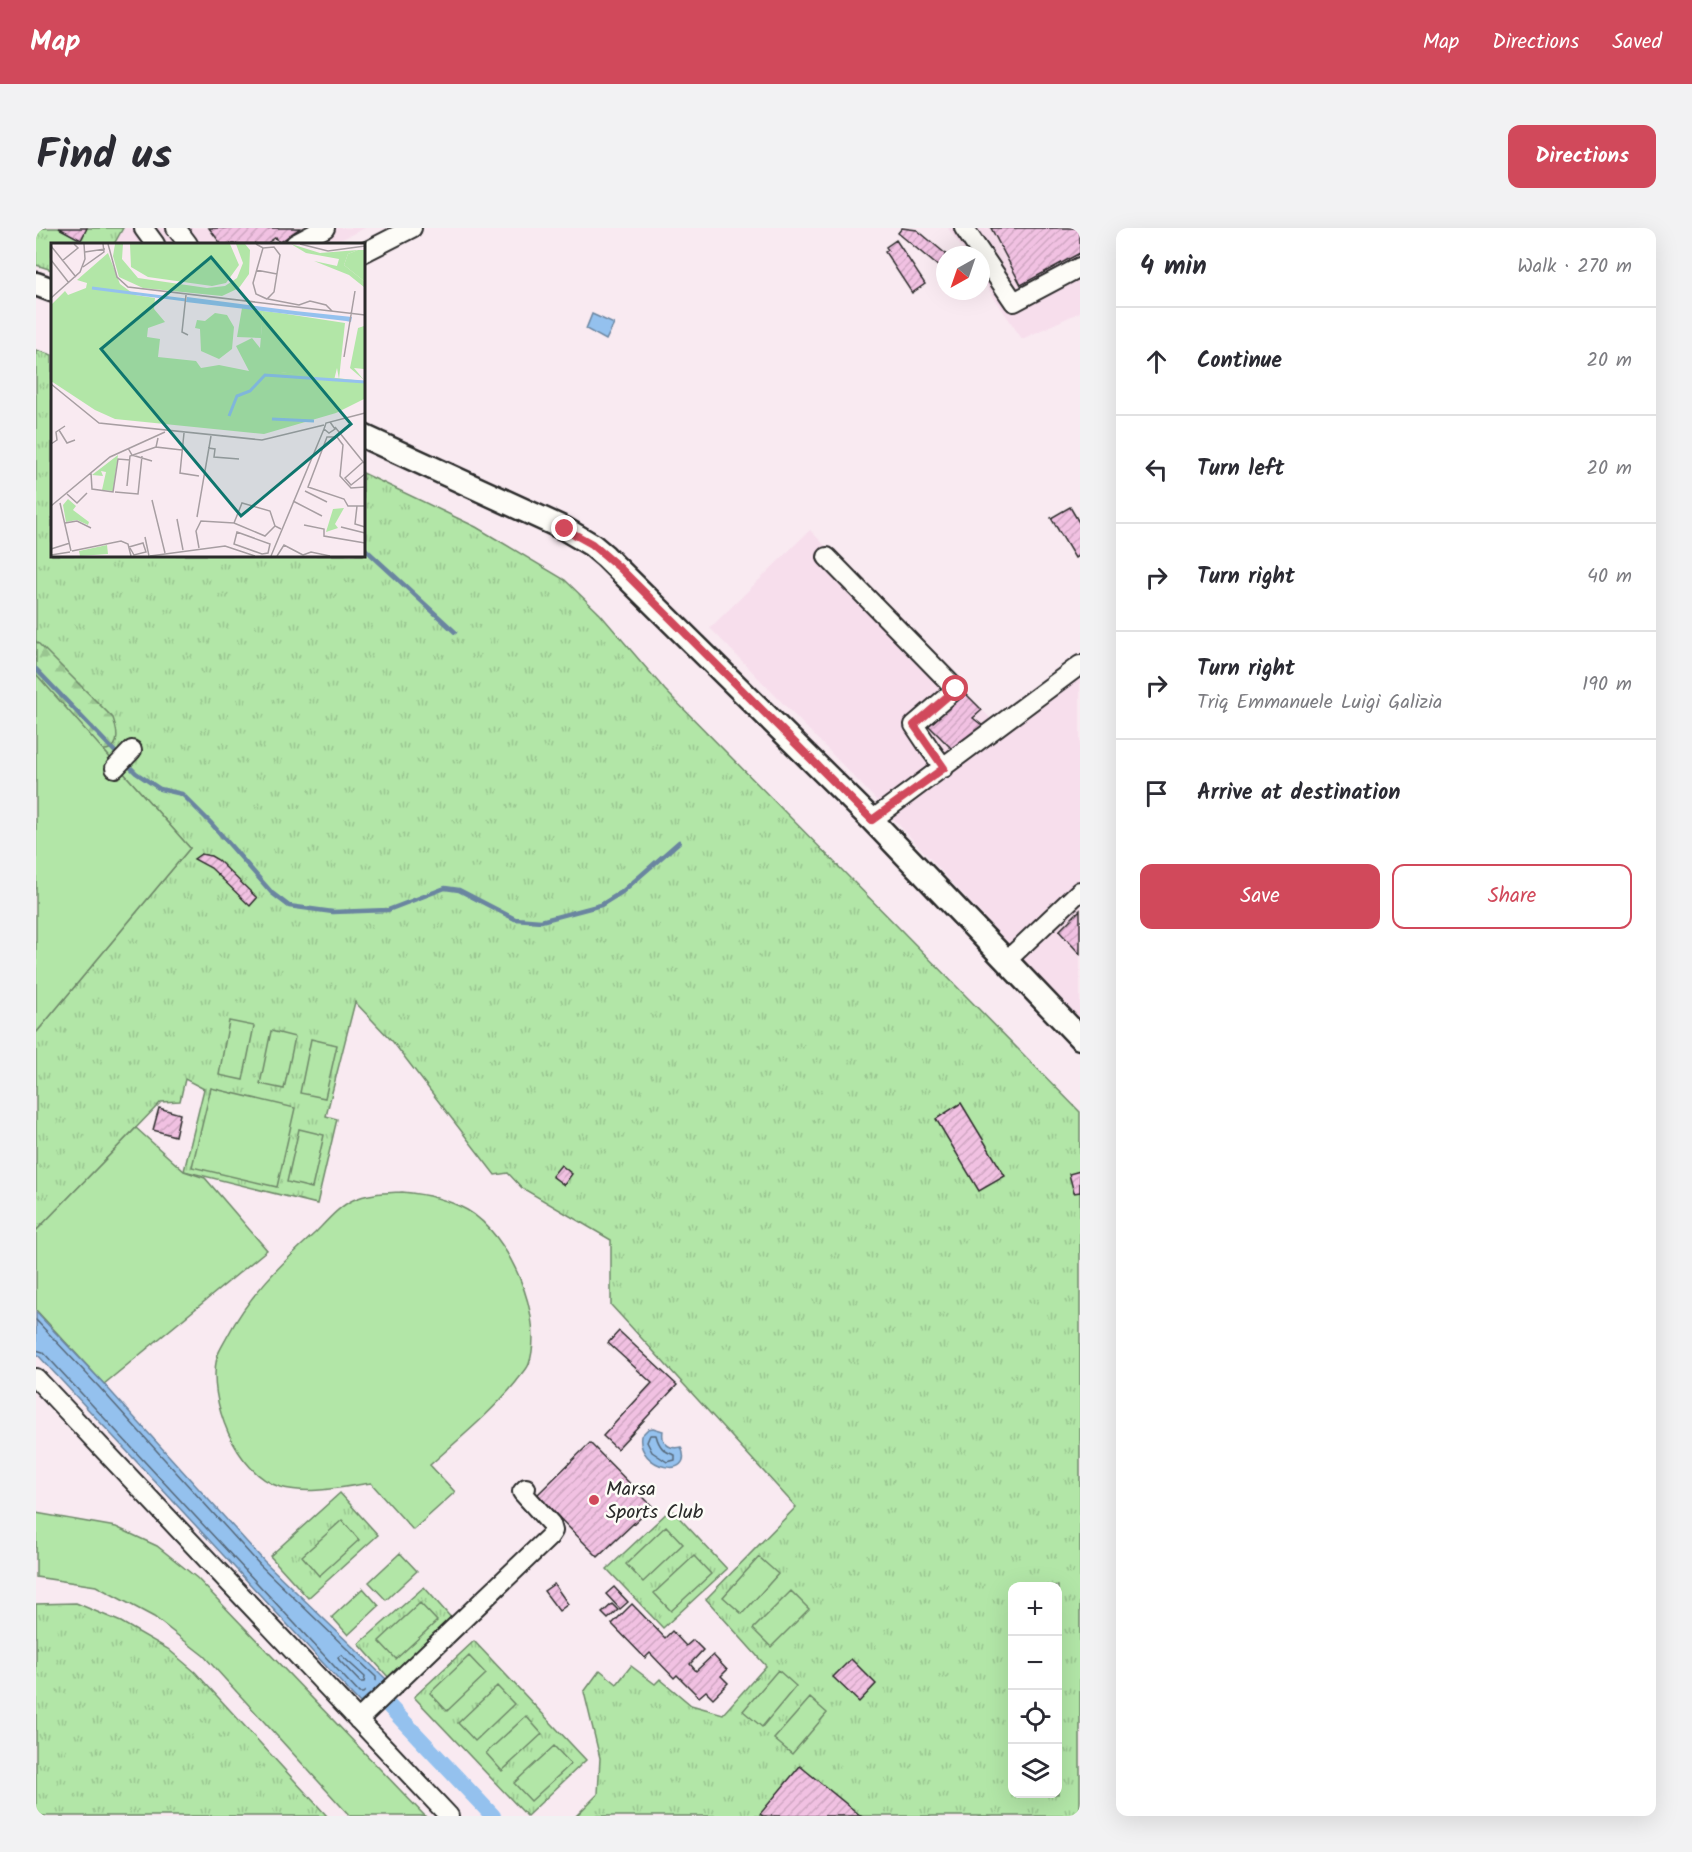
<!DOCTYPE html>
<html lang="en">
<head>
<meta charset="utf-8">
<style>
  body { margin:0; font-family:Kalam,sans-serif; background:#f2f2f3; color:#2b2b33 }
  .controls { position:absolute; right:18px; bottom:18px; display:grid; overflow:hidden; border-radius:12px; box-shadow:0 6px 24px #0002 }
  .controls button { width:54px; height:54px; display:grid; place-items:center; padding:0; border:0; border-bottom:2px solid #e1e1e2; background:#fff; color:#2b2b33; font:30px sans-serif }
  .compass { position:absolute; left:900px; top:18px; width:54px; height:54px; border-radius:50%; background:#fff; box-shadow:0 6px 24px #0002; rotate:220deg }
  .stop { position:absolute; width:18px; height:18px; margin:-14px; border:4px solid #d1495b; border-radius:50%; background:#fff }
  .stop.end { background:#d1495b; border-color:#fff; box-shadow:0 2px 6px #0008 }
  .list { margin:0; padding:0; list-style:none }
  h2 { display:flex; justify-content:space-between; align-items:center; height:78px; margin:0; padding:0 24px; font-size:26px }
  h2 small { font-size:20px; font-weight:400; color:#7c7c81 }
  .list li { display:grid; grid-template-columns:39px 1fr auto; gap:18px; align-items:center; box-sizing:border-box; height:108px; padding:0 24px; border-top:2px solid #e1e1e2 }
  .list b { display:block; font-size:22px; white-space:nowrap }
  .list p { margin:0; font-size:20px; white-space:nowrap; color:#7c7c81 }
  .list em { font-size:20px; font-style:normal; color:#7c7c81 }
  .actions { display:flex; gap:12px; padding:18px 24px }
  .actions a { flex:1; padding:14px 0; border:2px solid #d1495b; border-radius:12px; text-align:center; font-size:21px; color:#d1495b }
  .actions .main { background:#d1495b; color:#fff }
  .icon { flex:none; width:33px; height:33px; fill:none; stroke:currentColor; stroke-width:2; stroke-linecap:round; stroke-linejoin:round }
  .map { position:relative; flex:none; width:1044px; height:1588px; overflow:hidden; border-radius:12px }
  header { display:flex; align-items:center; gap:36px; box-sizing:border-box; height:84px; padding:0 30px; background:#d1495b; color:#fff }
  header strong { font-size:28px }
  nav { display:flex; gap:33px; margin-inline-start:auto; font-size:21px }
  .intro { display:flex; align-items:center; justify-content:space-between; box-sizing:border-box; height:144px; padding:0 36px }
  h1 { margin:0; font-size:42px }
  .button { padding:15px 27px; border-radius:12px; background:#d1495b; color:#fff; font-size:21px; font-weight:700 }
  main { display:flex; gap:36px; padding:0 36px }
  aside { flex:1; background:#fff; border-radius:12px; box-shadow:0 6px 24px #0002 }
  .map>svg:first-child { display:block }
  .built { fill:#f7deec }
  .grass { fill:url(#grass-tufts); stroke:#6e8869; stroke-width:1.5; fill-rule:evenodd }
  .forest { fill:url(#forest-firs); stroke:#6e8869; stroke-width:1.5 }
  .pitch { fill:#b2e6a7; stroke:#6e8869; stroke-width:1.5 }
  .water { fill:#94c1ee; stroke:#6a85a0; stroke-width:1.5 }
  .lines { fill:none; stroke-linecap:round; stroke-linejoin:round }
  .shore { stroke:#556779; stroke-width:1.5 }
  .stream { stroke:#6a85a0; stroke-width:4.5 }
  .canal { stroke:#94c1ee; stroke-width:16 }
  .building { fill:url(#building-hatch); stroke:#2b2b2b; stroke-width:1.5 }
  .minor-casing { stroke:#2b2b2b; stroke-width:22 }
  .major-casing { stroke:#2b2b2b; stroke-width:27 }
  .minor { stroke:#fdfcf7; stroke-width:18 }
  .major { stroke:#fdfcf7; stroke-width:22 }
  .route { stroke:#d1495b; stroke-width:8 }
  .poi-dot { fill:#d1495b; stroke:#fdfcf7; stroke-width:2 }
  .labels { text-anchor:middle; stroke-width:5; stroke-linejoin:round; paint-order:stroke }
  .poi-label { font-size:20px; fill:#2b2b2b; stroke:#fdfcf7; text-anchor:start }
  .inset-river { fill:none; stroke:#94c1ee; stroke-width:3 }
  .inset-road { fill:none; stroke:#a79ea2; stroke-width:1.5 }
  .view { fill:#0f766e; fill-opacity:0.15; stroke:#0f766e; stroke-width:3 }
  .inset-edge { fill:none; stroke:#2b2b2b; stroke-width:3 }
</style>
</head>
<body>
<header>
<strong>Map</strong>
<nav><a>Map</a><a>Directions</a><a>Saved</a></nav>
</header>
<div class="intro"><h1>Find us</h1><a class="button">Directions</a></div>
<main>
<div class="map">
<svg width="1044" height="1588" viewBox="0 0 1044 1588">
  <defs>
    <pattern id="grass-tufts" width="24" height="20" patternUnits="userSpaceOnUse" patternTransform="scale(1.5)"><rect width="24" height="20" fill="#b2e6a7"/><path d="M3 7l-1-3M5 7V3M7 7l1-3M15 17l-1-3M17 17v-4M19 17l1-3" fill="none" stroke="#99c590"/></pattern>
    <pattern id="forest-firs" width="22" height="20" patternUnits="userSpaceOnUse" patternTransform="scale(1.5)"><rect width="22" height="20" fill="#b2e6a7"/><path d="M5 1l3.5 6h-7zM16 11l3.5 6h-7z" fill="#99c590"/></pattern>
    <pattern id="building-hatch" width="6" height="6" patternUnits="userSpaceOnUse" patternTransform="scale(1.5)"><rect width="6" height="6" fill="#f1c1e2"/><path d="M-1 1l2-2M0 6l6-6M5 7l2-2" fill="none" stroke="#cfa6c2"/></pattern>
  </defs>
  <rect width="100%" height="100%" fill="#f9eaf1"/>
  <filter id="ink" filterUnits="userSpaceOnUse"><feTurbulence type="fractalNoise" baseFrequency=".0167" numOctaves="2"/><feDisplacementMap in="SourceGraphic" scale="12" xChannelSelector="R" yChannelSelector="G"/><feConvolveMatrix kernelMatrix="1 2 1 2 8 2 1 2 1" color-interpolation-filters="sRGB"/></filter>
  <g filter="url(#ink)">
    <!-- built -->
    <path class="built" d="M0,0H329L296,16H16Z
      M912,0H1044V84L986,111L945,50V27H930Z
      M774,302L957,493L1044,428V793L826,557L674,400Z"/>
    <!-- grass -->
    <path class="grass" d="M0,0H23L45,11L51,0H87L78,16H16V42L0,37Z
      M0,122L16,127V327H327V245L440,299L529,352L564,386L629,462L1044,884V1588H540L562,1566L564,1530L548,1464L564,1442L581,1456L595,1438L619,1456L624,1451L655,1477L687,1486L730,1438L670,1371L760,1279L575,1077V1012L486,960L472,945L459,947L357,814L319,774L290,888L301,891L281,976L148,943L168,861L149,851L144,873L125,874L0,1003V805L154,620L0,446ZM976,1358H1022V1566H976Z
      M304,1265L342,1307L272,1370L234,1328Z
      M635,1281L691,1341L627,1400L571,1341Z
      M388,1359L417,1392L353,1450L323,1416Z
      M40,1375L85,1394L132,1421L159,1444L291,1588H0V1376Z
      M438,1413L550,1532L491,1588L378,1469Z"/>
    <!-- forest -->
    <path class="forest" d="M0,413L77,490C83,507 85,525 61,522L0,461Z"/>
    <!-- pitch -->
    <path class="pitch" d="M0,446L154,620L0,805Z
      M193,793L218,798L207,852L183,847Z
      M235,803L259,809L248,861L224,856Z
      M275,811L301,817L289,870L264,865Z
      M175,860L259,880L241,959L156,939Z
      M100,900L148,943L169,950L231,1022L68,1156L0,1082V1003Z
      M263,901L288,907L276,960L251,954Z
      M366,964C389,966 411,971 431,982C473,1006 509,1089 493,1136C491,1142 484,1148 480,1154C455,1185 424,1210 394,1237L419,1264L377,1302L335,1255C305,1259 274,1267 244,1259C200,1246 171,1171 181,1129C183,1122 188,1115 191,1109C213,1067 245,1036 279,1005C290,994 302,979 317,972C332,965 349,965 366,964Z
      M0,1285L80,1299L121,1318L161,1350L389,1588H314L168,1428L118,1389L60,1358L0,1349Z
      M306,1292L323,1312L283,1348L266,1328Z
      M630,1298L647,1316L607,1354L590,1336Z
      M364,1325L381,1343L350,1372L333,1354Z
      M658,1328L675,1346L635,1383L618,1365Z
      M723,1329L742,1346L706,1386L687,1369Z
      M327,1360L343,1378L312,1407L296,1389Z
      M755,1363L773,1381L735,1419L717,1401Z
      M384,1375L401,1393L360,1431L343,1413Z
      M433,1428L450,1446L411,1483L394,1465Z
      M742,1442L760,1458L726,1499L707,1483Z
      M461,1458L478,1476L439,1513L422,1495Z
      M774,1470L791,1485L756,1526L738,1511Z
      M490,1488L506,1506L466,1543L450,1525Z
      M518,1518L535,1536L495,1573L478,1555Z"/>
    <!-- water -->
    <path class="water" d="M556,86L578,96L570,112L550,101Z
      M0,1084L68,1156L228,1333L350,1451L324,1475L0,1125Z
      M617,1200L627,1203C625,1215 633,1222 645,1219C660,1253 600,1241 605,1208L612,1201Z"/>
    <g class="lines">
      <!-- shore -->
      <path class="shore" d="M0,1092L64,1160L224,1337L340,1449V1453L327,1465H323L7,1124L0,1122
        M614,1207H620C623,1219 628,1224 639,1227V1232L631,1234L616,1224L611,1214Z
        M305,1427L329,1449L328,1454H324L303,1432L302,1429Z"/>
      <!-- stream -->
      <path class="stream" d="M327,319L419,404
        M0,441L84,529
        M90,535L100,545L124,561L146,566L174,594L236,665L253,678L297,684L352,682L409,660L423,662L479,691L505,693L565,677L586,664L643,614"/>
      <!-- canal -->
      <path class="canal" d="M336,1460L457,1588"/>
    </g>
    <!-- building -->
    <path class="building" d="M23,0H51L45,12Z
      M173,0H264L243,15L240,9L230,16H185Z
      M866,0L881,2L911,27H909V44L862,5Z
      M955,0H1044V25L985,57Z
      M860,12L889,56L876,65L849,24L852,22L850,19Z
      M1034,279L1044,296V327L1039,330L1015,290Z
      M927,463L946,482L937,490L947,498L916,521L891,496Z
      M165,626L175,628L182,632L221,670L214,678L175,640L158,631Z
      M1044,682V726L1023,703Z
      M925,875L969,948L943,963L900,891Z
      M123,880L144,886L139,908L117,902Z
      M525,937L536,946L528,957L516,948Z
      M1044,943V964L1038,965L1033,946Z
      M583,1103L641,1157L581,1221L567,1208L616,1155L572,1115Z
      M554,1215L616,1278L562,1329L501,1267Z
      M518,1356L532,1376L523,1383L508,1363Z
      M578,1359L592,1374L584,1381L570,1366Z
      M576,1376L582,1382L572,1391L566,1385Z
      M596,1376L629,1410L636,1403L650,1418L657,1412L667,1422L654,1436L660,1443L677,1427L691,1442L685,1448L692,1455L677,1470L670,1463L663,1469L641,1447L638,1450L614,1425L609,1430L576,1396Z
      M815,1431L840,1456L823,1474L797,1449Z
      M764,1538L825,1588H727L724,1586Z"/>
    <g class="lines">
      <defs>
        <path id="minor" d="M140,0L152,16
          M928,0L978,74L1044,39
          M108,1L119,16
          M259,16L289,0
          M327,25L376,0
          M791,329L920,461L878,497L894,521L908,540
          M79,540L96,522
          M836,592L1044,437
          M970,733L1044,663
          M0,1150L413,1588
          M322,1492L513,1309L517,1303L515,1296L486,1264L490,1260"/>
        <path id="major" d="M0,56L16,62
          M327,208L529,301L556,317L569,328L836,592L1044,810"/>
      </defs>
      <!-- minor casing -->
      <use href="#minor" class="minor-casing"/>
      <!-- major casing -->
      <use href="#major" class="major-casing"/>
      <!-- minor -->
      <use href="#minor" class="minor"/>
      <!-- major -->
      <use href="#major" class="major"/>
    </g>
  </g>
  <g class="lines" filter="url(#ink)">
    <!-- route -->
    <path class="route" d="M529,301L556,316L584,340L836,592L908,540L878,497L920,461"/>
  </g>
  <!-- markers -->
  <circle class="poi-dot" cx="558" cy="1272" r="6"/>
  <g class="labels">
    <!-- poi labels -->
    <g class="poi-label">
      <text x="570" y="1267">Marsa<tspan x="570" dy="23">Sports Club</tspan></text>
    </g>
  </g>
  <!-- overview -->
  <g transform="translate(15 15)">
    <rect width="314" height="314" fill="#f9eaf1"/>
    <path d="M79,1H179L188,22L175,40L161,43L97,34L80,24ZM307,7H313V38L293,22L297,11ZM57,10L69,41L84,52L104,55L103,66L114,79L97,85L96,94L109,96L107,114L145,118L150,125L168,122L198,128L185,103L201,95L209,105L212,68L229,70L230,129L313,139V156L285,170L213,191L64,176L44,167L0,138V62L14,48L17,52L35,45L36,40L26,37ZM67,212L62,248L51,247L55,229L50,228L52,233L41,232ZM17,256L25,263L22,267L38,279L37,282L26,277L15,279L12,262ZM293,265L284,281L287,285L275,289L282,266Z" fill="#b2e6a7"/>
    <path d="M240,1L269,10L307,7L297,11L293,22L313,38V44L298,32L263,18L286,23L288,16L255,10ZM248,131L313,138V140L249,136Z" fill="#b2e6a7"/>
    <path d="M56,302L57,311L29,313L28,308Z" fill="#b2e6a7"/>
    <path d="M64,1H72L71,16L87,35L156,45L174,43L186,35L192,20L185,1H194L199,7L198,31L188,45L171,53L92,45L68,34L62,13ZM191,65L212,68L210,95L186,94ZM164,70L176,72L183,84L181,106L168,116L150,108L149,86L144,85L146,77L154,78ZM229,70L294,80L288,136L286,125L283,137L229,129ZM313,83V126L303,125L313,137L299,125L307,85Z" fill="#b2e6a7"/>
    <path d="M136,54L244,68L301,74L300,79L295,78L135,59Z" fill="#94c1ee"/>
    <path class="inset-river" d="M41,45L135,57M178,173L186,153L199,148L214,132L314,139M221,176L263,178"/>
    <path class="inset-road" d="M57,1L66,34L77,44L314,72M205,1L212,5L223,4L229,12L223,49L216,56L205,51L202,40L212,5M249,1L277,8L314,3M0,3L25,34M34,9L54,6M0,17L18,40M11,18L27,5L23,1M32,24L53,9L52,1M205,27L226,31M135,52L131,89L137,92M0,55L29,29L34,16L33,1M217,56L248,62L259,58L275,62L281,68M293,114L304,48M0,141L48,180L211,197L273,182M279,179L284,186L278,190L273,186L275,180L314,170M284,184L313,220M8,187L16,200L24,197M133,190L129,230L148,233M107,195L105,204L131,207M0,201L6,197L5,189L14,183M77,205L81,212L101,218M157,205L164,206L163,214L188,216M312,219L294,235L300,242L314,231M40,230L41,246L62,249L67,216L79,217M76,243L79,213L105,204M314,244L300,245L289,233L292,202L286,194H276L257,244L293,256L297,263H314M254,248L276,259M64,249L87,251L91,213M16,251L26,260L36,250M101,257L114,310M242,258L271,273M9,260L20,308M0,263L59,214L114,189M306,263L304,281L314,284M146,274L160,193M126,276L132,307M14,280L26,278L40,285M183,280L214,293L224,283M253,282L273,286V293L314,300M290,284L314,290M186,289L219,301L217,310L211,311L183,301ZM94,294L98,313M78,304L92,300L95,309L83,312L79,305M148,305L145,288L150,278L183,280L191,260L219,268L224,283L230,286M0,306L19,300M21,308L70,298L77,301L80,313M0,312L19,309M252,312L260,309L279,313M99,313L174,303L204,313M220,313L273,186M226,313L233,302L252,312"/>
    <path class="view" d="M160,14L300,181L190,273L50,106Z"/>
    <rect width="314" height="314" class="inset-edge"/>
  </g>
</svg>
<div class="controls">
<button>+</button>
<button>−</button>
<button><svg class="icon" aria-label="locate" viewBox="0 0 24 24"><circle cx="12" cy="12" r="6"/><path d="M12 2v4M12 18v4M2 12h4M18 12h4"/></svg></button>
<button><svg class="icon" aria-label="layers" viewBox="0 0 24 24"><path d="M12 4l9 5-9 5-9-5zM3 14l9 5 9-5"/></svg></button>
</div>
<svg class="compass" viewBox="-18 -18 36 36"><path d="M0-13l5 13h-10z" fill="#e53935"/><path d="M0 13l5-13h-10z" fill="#7c7c81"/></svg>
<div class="stop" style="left:920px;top:461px"></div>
<div class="stop end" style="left:529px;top:301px"></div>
</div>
<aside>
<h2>4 min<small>Walk · 270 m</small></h2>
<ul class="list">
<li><svg class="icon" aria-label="ahead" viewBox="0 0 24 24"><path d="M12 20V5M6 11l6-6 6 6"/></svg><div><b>Continue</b></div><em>20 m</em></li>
<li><svg class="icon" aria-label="left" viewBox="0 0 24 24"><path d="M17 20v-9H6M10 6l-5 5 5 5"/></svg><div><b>Turn left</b></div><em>20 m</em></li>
<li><svg class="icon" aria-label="right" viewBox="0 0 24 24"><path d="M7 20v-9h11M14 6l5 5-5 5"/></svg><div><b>Turn right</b></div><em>40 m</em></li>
<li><svg class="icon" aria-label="right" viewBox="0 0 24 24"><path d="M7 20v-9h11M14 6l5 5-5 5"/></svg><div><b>Turn right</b><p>Triq Emmanuele Luigi Galizia</p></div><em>190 m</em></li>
<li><svg class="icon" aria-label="arrive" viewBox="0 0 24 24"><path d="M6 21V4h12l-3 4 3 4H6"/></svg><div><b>Arrive at destination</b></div></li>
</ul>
<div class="actions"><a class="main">Save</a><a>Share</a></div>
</aside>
</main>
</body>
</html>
